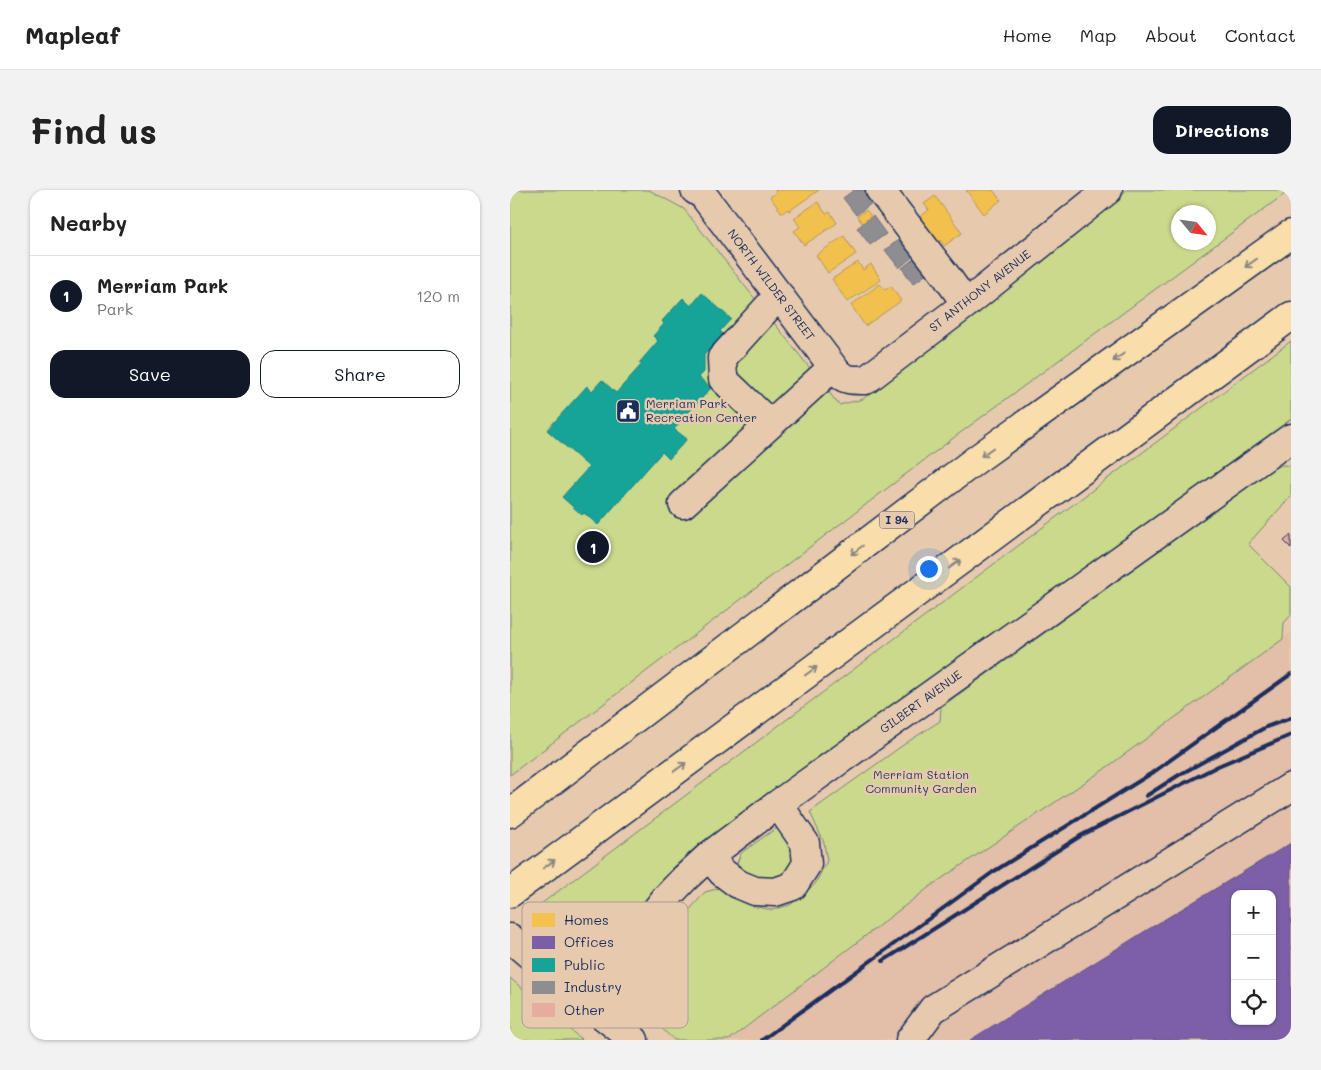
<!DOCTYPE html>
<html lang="en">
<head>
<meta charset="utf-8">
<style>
  body { margin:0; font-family:Mali,sans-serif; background:#f2f2f2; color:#222 }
  .controls { position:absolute; right:15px; bottom:15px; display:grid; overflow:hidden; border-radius:10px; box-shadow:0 1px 4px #0004 }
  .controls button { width:45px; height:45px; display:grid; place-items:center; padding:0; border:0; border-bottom:1px solid #e0e0e0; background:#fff; color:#222; font:25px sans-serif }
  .compass { position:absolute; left:661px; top:15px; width:45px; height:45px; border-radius:50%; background:#fff; box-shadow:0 1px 4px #0004; rotate:119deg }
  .you { position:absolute; left:418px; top:378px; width:18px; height:18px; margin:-12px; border:4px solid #fff; border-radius:50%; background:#1a73e8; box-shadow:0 0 0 8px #1a73e833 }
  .badge { display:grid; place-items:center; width:32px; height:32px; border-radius:50%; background:#111827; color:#fff; font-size:16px; font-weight:700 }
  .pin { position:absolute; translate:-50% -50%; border:2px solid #fff; box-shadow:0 1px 5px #0006 }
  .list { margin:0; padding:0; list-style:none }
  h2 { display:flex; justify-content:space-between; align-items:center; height:65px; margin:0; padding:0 20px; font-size:21px }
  h2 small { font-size:16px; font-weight:400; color:#767676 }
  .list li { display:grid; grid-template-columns:32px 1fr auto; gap:15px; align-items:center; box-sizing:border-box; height:80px; padding:0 20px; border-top:1px solid #e0e0e0 }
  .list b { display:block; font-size:19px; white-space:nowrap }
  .list p { margin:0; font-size:16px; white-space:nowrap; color:#767676 }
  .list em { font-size:16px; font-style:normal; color:#767676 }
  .actions { display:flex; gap:10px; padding:15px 20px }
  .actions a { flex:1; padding:11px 0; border:1px solid #111827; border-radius:15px; text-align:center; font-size:18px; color:#111827 }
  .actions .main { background:#111827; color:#fff }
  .icon { flex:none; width:28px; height:28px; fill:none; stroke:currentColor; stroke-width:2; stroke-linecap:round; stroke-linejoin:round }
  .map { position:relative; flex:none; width:781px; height:850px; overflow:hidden; border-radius:15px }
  header { display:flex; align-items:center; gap:30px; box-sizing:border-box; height:70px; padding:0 25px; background:#fff; border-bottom:1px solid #e0e0e0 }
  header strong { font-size:24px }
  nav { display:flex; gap:28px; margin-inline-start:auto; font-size:18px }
  .intro { display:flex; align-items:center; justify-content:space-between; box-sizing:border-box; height:120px; padding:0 30px }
  h1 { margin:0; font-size:35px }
  .button { padding:12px 22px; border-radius:15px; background:#111827; color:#fff; font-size:18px; font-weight:700 }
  main { display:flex; gap:30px; padding:0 30px }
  aside { flex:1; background:#fff; border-radius:15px; box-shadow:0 1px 4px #0004 }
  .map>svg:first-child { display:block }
  .built { fill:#e3bea8; fill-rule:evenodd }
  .green { fill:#cbd98c; stroke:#738475; fill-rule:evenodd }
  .homes { fill:#f2c14e; stroke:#b29553 }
  .offices { fill:#7b5ea7; stroke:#5e5091; fill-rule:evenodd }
  .public { fill:#17a398; stroke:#188087 }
  .industry { fill:#8d8d92; stroke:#6b7182 }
  .building { fill:#e6ad9f; stroke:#1b2f5e }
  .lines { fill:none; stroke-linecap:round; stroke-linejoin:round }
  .minor-casing { stroke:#1b2f5e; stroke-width:31 }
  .highway-casing { stroke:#1b2f5e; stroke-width:31 }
  .minor { stroke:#e7caae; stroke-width:28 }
  .highway { stroke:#f9deab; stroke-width:28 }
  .rail { stroke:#1b2f5e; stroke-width:4 }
  .oneway { stroke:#8a8684 }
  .labels { text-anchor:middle; stroke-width:5; stroke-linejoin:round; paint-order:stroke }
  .shield { fill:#e7caae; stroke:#585e76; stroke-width:1 }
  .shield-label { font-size:11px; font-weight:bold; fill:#1b2f5e }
  .street-label { font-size:12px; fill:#1b2f5e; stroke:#e7caae }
  .poi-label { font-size:12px; fill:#1b2f5e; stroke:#e7caae; text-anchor:start }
  .park-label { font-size:12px; fill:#2d4063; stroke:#e7caae }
  .key { fill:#e7caae; stroke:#aa9c96; stroke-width:1 }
  .key-label { font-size:14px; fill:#1b2f5e }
</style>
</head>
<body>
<header>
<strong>Mapleaf</strong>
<nav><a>Home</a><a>Map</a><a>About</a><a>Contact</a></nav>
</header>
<div class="intro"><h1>Find us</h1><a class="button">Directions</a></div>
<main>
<aside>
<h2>Nearby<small></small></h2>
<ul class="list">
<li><span class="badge">1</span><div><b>Merriam Park</b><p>Park</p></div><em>120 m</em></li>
</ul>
<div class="actions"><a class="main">Save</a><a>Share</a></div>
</aside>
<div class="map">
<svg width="781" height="850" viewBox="0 0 781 850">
  <rect width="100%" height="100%" fill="#e7caae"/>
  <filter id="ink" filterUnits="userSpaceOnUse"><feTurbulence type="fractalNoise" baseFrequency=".02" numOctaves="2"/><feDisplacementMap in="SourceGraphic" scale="10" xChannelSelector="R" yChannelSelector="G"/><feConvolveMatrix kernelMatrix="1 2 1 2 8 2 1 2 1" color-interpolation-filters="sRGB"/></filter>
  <g filter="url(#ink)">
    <!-- built -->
    <path class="built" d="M781,443V850H220L422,695L593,580ZM725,704H762V831H725Z"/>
    <!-- green -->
    <path class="green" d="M0,0H139L174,19L329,215L353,209L617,0H780L446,246L0,585ZM668,22H698V52H668Z
      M781,151V229L187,656L164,677L94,759L85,756C81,760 77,764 71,764C55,765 27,737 15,726Z
      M773,275L781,276V306L738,354L781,397V425L774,433L773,449L593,580L422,695L219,850H164L120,808L118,796L121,779L128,780L195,702L210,698L232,712L242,716L262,720L280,715L305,694L317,671L314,653L300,622L396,553L430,531L431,517L766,277Z
      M265,639H272L286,647L282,683L258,692L236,682L227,673L231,663Z
      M0,788L72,850H0Z"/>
    <!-- homes -->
    <path class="homes" d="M265,0H309L279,21L278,19L272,23L260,7L266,3Z
      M456,0H483L491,10L474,24Z
      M425,6L452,43L434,56L430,50L429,52L410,27L419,20L414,14Z
      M308,12L316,24L320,22L327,33L294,55L284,41L290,37L284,28Z
      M356,20L361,26L352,33L347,26Z
      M334,46L346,64L318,83L306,65Z
      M348,72L353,80L361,74L371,90L337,112L322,89Z
      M370,94L375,100L381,96L391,111L355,136L341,115Z"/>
    <!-- offices -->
    <path class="offices" d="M781,653V850H460L637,740ZM725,704H762V831H725Z"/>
    <!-- public -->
    <path class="public" d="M192,103L221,129L210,141L213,144L194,165V182L189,187L201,198L164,239L177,249L159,269L152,262L88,335L74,323L72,325L52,307L79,277L37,240L77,196L82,201L92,190L106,203L132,174L129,173L148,151L143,146L154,134L152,131L173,108L181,116Z"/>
    <!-- industry -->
    <path class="industry" d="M344,0H359L366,10L346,25L333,8Z
      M363,26L376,44L360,55L347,38Z
      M392,47L406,64L389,78L375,60Z
      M406,67L418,83L403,94L392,78Z"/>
    <!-- building -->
    <path class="building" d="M781,345V358L774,351Z"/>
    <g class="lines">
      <defs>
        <path id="minor" d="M185,0L193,5L326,181C334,191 344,190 356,190L456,114L598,0
          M370,0L437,87L456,114
          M260,234L213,189L212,168L269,105
          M173,314L323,177
          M199,666L212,682L228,694L245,701L265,702L283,696L297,674L295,653L268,614
          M0,748L73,810L124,850
          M73,810L102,777L155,709L175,688L199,666L268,614L781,248
          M400,850L423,819L781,597"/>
        <path id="highway" d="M0,623L467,269L781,44
          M0,703L781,126"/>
      </defs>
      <!-- minor casing -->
      <use href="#minor" class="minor-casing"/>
      <!-- highway casing -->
      <use href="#highway" class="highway-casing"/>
      <!-- minor -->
      <use href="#minor" class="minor"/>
      <!-- highway -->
      <use href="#highway" class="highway"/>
      <!-- rail -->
      <path class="rail" d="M636,606L669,585L756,537L781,528
        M373,771L572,645L708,576L781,545
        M252,850L483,682L642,583L781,484"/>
    </g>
    <!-- one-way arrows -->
    <defs><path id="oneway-shaft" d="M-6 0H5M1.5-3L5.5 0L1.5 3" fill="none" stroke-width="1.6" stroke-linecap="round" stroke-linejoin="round" transform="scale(1.25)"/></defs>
    <g class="oneway">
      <use href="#oneway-shaft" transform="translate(741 73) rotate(144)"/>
      <use href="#oneway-shaft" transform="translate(609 167) rotate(144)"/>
      <use href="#oneway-shaft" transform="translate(477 262) rotate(144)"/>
      <use href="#oneway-shaft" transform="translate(347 360) rotate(143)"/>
      <use href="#oneway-shaft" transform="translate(445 374) rotate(-36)"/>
      <use href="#oneway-shaft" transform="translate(301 481) rotate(-36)"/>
      <use href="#oneway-shaft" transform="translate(170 577) rotate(-36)"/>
      <use href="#oneway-shaft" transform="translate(39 674) rotate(-36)"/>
    </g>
  </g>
  <!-- icons -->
  <defs>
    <symbol id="civic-square" viewBox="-11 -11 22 22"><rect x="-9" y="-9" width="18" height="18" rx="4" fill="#1b2f5e" stroke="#e7caae"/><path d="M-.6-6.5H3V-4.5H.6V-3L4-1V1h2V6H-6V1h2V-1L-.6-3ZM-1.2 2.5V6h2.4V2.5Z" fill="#fff"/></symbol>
  </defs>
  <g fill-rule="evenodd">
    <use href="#civic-square" x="104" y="207" width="28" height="28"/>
  </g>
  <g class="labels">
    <!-- shield labels -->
    <rect class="shield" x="369.5" y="321.5" width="35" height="17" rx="4"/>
    <g class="shield-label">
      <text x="387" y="334">I 94</text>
    </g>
    <!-- street labels -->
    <g class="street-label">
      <text transform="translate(261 95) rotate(53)" y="4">NORTH WILDER STREET</text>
      <text transform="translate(470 101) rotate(-38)" y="4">ST ANTHONY AVENUE</text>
      <text transform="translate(411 512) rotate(-36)" y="4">GILBERT AVENUE</text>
    </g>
    <!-- poi labels -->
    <g class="poi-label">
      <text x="136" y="218">Merriam Park<tspan x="136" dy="14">Recreation Center</tspan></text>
    </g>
    <!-- park labels -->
    <g class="park-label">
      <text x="411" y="589">Merriam Station<tspan x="411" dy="14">Community Garden</tspan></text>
    </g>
  </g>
  <!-- legend -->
  <rect x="12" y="712" width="166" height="126" rx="8" class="key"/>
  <rect x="22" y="723" width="23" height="14" fill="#f2c14e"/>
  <rect x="22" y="746" width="23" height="13" fill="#7b5ea7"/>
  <rect x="22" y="768" width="23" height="14" fill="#17a398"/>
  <rect x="22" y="791" width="23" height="13" fill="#8d8d92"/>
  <rect x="22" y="813" width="23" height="14" fill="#e6ad9f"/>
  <g class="key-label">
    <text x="54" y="735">Homes</text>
    <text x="54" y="757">Offices</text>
    <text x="54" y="780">Public</text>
    <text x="54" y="802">Industry</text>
    <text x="54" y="825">Other</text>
  </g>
</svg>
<div class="controls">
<button>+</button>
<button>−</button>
<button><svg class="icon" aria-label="locate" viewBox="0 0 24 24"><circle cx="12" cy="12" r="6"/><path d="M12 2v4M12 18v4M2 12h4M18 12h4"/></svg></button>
</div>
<svg class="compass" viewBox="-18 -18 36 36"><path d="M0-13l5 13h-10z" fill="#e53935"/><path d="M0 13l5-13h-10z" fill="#767676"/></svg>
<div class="you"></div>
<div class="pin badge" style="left:83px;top:357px">1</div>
</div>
</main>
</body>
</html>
